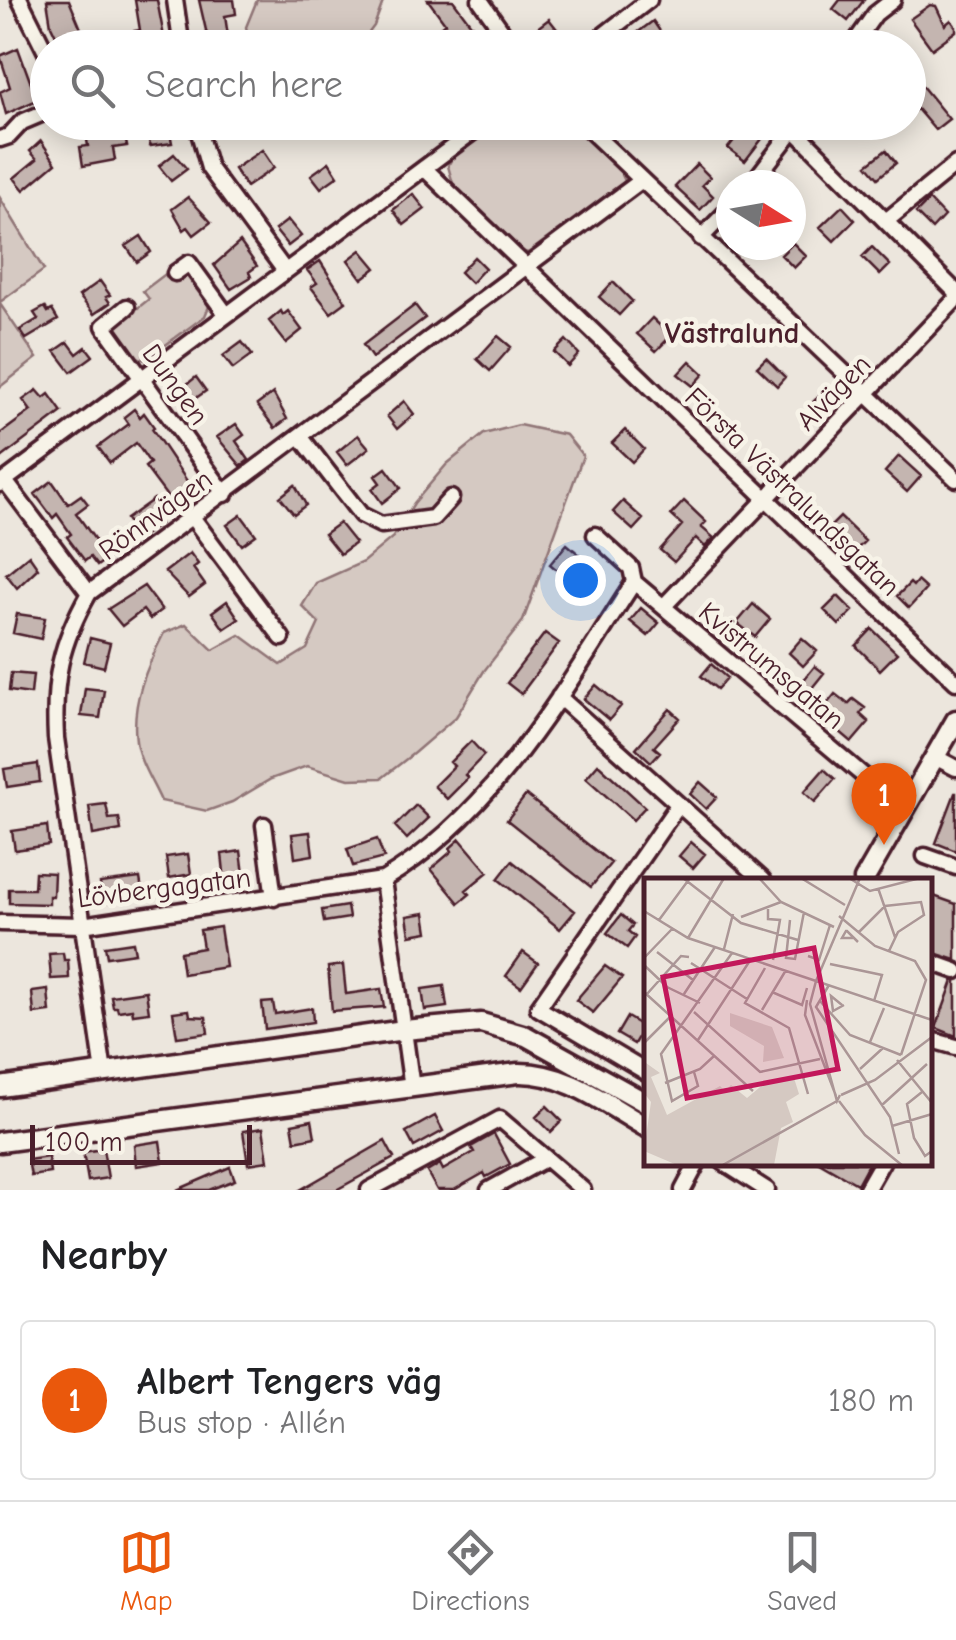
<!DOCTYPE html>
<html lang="en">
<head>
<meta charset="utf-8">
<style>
  body { margin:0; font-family:"Comic Neue",sans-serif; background:#f2f2f2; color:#202124 }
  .compass { position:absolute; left:716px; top:170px; width:90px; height:90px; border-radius:50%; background:#fff; box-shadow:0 5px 25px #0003; rotate:101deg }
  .scale { position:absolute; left:30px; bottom:25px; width:222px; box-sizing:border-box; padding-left:10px; border:5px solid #4a1f2b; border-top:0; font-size:28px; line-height:35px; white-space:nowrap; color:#4a1f2b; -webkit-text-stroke:8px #f7f3e8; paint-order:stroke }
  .you { position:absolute; left:580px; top:580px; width:35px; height:35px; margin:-25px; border:8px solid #fff; border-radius:50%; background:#1a73e8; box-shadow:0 0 0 15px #1a73e833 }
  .badge { display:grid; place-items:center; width:65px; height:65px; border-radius:50%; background:#ea580c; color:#fff; font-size:32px; font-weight:700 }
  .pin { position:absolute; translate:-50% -82px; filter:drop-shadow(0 2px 5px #0008) }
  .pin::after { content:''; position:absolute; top:52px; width:35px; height:30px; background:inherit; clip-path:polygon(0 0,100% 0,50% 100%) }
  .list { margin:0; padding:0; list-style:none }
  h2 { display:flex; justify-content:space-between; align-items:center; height:130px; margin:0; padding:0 40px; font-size:42px }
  h2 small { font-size:32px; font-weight:400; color:#757577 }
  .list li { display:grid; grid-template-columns:65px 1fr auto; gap:30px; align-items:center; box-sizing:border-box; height:160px; margin:0 20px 20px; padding:0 20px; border:2px solid #e0e0e0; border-radius:10px }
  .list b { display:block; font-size:38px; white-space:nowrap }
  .list p { margin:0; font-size:32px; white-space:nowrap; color:#757577 }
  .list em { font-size:32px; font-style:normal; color:#757577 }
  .icon { flex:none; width:55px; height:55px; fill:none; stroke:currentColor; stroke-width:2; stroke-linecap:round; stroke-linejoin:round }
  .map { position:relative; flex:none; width:956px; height:1190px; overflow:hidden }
  .search { position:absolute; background:#fff; box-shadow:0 5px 25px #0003; left:30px; right:30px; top:30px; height:110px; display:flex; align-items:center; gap:25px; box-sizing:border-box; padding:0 35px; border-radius:55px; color:#757577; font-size:38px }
  .sheet { height:310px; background:#fff }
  nav { display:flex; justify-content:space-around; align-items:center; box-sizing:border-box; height:140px; border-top:2px solid #e0e0e0; background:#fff; font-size:28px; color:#757577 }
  nav a { display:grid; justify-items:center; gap:5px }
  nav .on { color:#ea580c }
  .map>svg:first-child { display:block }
  .green { fill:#d5c9c2; stroke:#907476; stroke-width:2.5 }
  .building { fill:#c4b5b0; stroke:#4a1f2b; stroke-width:2.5 }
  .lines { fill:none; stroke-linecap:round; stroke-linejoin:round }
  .minor-casing { stroke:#4a1f2b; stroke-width:21 }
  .major-casing { stroke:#4a1f2b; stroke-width:25 }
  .minor { stroke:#f7f3e8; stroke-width:14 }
  .major { stroke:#f7f3e8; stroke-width:18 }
  .labels { text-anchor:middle; stroke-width:9; stroke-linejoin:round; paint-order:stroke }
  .street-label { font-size:28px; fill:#4a1f2b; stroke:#f7f3e8 }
  .neighbourhood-label { font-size:30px; font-weight:bold; fill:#4a1f2b; stroke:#f7f3e8 }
  .inset-road { fill:none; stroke:#ab9696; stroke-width:2.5 }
  .view { fill:#c2185b; fill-opacity:0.15; stroke:#c2185b; stroke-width:5 }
  .inset-edge { fill:none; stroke:#4a1f2b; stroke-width:5 }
</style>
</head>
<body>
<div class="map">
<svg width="956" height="1190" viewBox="0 0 956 1190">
  <rect width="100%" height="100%" fill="#ece6dd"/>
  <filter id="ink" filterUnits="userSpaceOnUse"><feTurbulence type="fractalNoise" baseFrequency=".01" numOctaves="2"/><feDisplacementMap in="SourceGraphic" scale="20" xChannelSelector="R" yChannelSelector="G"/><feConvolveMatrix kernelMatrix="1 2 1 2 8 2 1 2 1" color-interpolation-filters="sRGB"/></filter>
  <g filter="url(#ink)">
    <!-- green -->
    <path class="green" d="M257,0H382L383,2L374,26L358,47H251L246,27Z
      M500,123H571L619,169L625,181L528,253L521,251L454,187L448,166L455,153Z
      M0,198L44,270L0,302Z
      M168,272L175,282L187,274L210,304L205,316L145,360L137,357L114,327L149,299L143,291Z
      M0,304L37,358L0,387Z
      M519,425L566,435L583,456L523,621L484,671L456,717L414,753L382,778L349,779L307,766L271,779L232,802L207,811L161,801C153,783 138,760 136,741C131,702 147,666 164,633L186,624L213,650L240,635L281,665L307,649L319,623L302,606L316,583L363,562L393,537L414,503L447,464L484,434Z"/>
    <!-- building -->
    <path class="building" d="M47,0H69L89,48H62L51,25Z
      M135,0H157L165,42L132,48L129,32L140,30Z
      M199,0H234L236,14L225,16L228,36L208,39Z
      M428,0H453L473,27L445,45L435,31L445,23Z
      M840,0H864L848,21L833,9Z
      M930,5L936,6L945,25L951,20L956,27V31L932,49L910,19Z
      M549,19L560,33L543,46L532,32Z
      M653,21L664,37L648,48L637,33Z
      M18,48L37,100L6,114L0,92L10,87L0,56Z
      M922,86L949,119L935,130L917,109L914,111L908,104V98Z
      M146,122H168L172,143L150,146Z
      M748,122L765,135L745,161L728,148Z
      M123,128L127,146L113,148L115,160L83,166L80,147L88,146L86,134Z
      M41,141L56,163L24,190L14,178L37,159L30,151Z
      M262,150L274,168L246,187L234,169Z
      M886,150L896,163L878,178L867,165Z
      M174,154L187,169L171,181L159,166Z
      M329,162L338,176L321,188L311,175Z
      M697,164L710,177L702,185L713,196L700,210L675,187Z
      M413,194L425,209L404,225L393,210Z
      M188,197L211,222L194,235L188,227L184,230L172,209Z
      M929,200L944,216L932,229L916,213Z
      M842,206L855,220L834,241L820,227Z
      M288,220L301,236L288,246L275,230Z
      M141,236L151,252L137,262L126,246Z
      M240,242L257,266L249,272L251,277L231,289L214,265Z
      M793,243L806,256L794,268L781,255Z
      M872,247L890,265L880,275L862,257Z
      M361,250L376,268L362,279L348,260Z
      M474,257L485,268L471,283L460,272Z
      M320,261L346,302L331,313L311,287L317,283L307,270Z
      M100,281L110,295L106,297L110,303L94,314L79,296Z
      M613,282L632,301L619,315L599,297Z
      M415,305L425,318L372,358L363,345Z
      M45,307L48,312L52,310L58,320L26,339L20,330L38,319L34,313Z
      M281,311L283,315L288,311L302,330L286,343L269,321Z
      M652,318L671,336L656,351L637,334Z
      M498,336L511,347L490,371L477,359Z
      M566,340L579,354L568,366L554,352Z
      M68,342L77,354L86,347L93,356L71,372L55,351Z
      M242,342L252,355L233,369L223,356Z
      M766,358L785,377L777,386L757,367Z
      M690,361L704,374L693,386L678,374Z
      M196,377L206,391L186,405L177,392Z
      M37,390L44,398L49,394L62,412L0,459V434L31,411L23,400Z
      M825,390L834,398L820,418L808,407Z
      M273,393L287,419L275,428L257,405Z
      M404,401L414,414L397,429L387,416Z
      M134,409L140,417L144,413L154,427L152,429L187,481L188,484L169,499L145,467L150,463L136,443L110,463L98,447L129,424L124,417Z
      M236,424L244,435L236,441L249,460L241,466L217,437Z
      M625,430L644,449L632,462L612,443Z
      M358,435L369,448L347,465L337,452Z
      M899,456L921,476L907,492L885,472Z
      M386,468L401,488L382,503L372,489L380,483L375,476Z
      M52,481L68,504L81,495L88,504L76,513L100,547L130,525L126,519L154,499L164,512L156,518L160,524L140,538L138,535L97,566L90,557L85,561L67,537L71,534L57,514L53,518L35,494Z
      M295,485L306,505L294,514L280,497Z
      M623,501L643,519L633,530L613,512Z
      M684,501L706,522L701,527L714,538L705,547L696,538L674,562L660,550L682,525L671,515Z
      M241,515L256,535L242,545L227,525Z
      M840,517L865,541L850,556L825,532Z
      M339,523L355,543L340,554L324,534Z
      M567,544L602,574L585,594L550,564Z
      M190,553L198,564L193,568L205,585L189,597L165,572Z
      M29,555L38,568L17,588L6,574Z
      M917,581L926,589L909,608L897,596L910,583L913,586Z
      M144,586L162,610L150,619L143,610L122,626L108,609Z
      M838,596L853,611L839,625L824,610Z
      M227,601L239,619L224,629L212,612Z
      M753,604L770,619L755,637L737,623Z
      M641,608L659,623L648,636L630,621Z
      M17,614L45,618L41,639L13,633Z
      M872,629L897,653L880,670L856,646Z
      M545,633L559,643L521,694L507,683Z
      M90,638L110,643L104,667L84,662Z
      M802,638L817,651L803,666L789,653Z
      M711,664L727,678L717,689L701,676Z
      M815,666L824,673L803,699L794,692Z
      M11,673L33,675L31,694L9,691Z
      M596,685L621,706L609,720L584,699Z
      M85,688L104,690L100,718L81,716Z
      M835,694L848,704L853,699L865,708L860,714L869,722L852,742L819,714Z
      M670,709L680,718L654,747L660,752L651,762L636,748Z
      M471,741L484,755L465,775L468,778L447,799L434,786L454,766L450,762Z
      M38,764L40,782L7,787L4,769Z
      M598,764L645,807L633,820L586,778Z
      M824,769L835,779L815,802L804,792Z
      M700,782L717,797L706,809L690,794Z
      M955,793H956V851L936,843Z
      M526,795L611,863L591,887L507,820Z
      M106,804L109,819L119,818L121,830L93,835L89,806Z
      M416,805L429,818L407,839L395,826Z
      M47,826L49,845L15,850L12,831Z
      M310,832L313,855L295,858L292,834Z
      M377,839L384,858L353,866L347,849Z
      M460,839L488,872L466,890L470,894L459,903L431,869L452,851L450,848Z
      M691,842L705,854L693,868L679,856Z
      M241,851L245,882L219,885L218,873L224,872L222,854Z
      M188,854L191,874L169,878L166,857Z
      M512,861L575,911L560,929L498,879Z
      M35,872L54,873L53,896H49V904L9,903V889H34Z
      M140,878L143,897L102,903L100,883Z
      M928,894L956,904V960L928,951Z
      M347,906L349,918L324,922L322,910Z
      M425,913L428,932L410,935L407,916Z
      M621,915L633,925L628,931L635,937L627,948L607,933Z
      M220,927L226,967L183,974L180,952L203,948L200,930Z
      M133,942L135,953L107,957L105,946Z
      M523,952L538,963L521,987L506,976Z
      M63,953L64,960H68L69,978L51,979L49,954Z
      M343,965L346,994L381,989L384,1007L332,1011L328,967Z
      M605,966L622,978L593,1013L576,1000Z
      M953,981H956V1036L936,1028Z
      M444,986L447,1007L425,1010L422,989Z
      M48,990L50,1012L34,1014L32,992Z
      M146,991L149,1012L133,1014L132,1009L118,1011L117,1007H113L111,996Z
      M273,1002L275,1014L312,1008L313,1022L265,1029L262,1003Z
      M189,1010L190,1016L206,1017L208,1033L177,1037L173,1012Z
      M627,1017L644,1027L634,1044L617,1034Z
      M547,1106L562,1121L551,1132L536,1117Z
      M435,1116L443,1131L414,1147L406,1132Z
      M312,1120L315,1137L295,1141L292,1124Z
      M263,1128L268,1161L248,1164L243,1131Z
      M494,1134L510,1164L486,1177L484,1173L454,1190H437L427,1172L440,1164L443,1170L474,1152L471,1147Z
      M160,1141L163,1162L136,1166L134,1145Z
      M385,1141L394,1158L336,1190H300Z
      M103,1149L108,1178L88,1181L83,1152Z
      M48,1157L50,1173L31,1176L28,1160Z
      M819,1162H869L857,1184Z
      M230,1167L235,1180L209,1190H177Z"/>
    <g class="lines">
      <defs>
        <path id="minor" d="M20,0L48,56
          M175,0L182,48
          M480,0L514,48
          M587,48L649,0
          M851,48L875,14L893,0
          M196,122L209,168L285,271
          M581,122L956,479
          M794,129L956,292
          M0,139L9,136L22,122L48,111
          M424,168L956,682
          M751,185L799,122
          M886,221L956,164
          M701,238L731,207
          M175,273L189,263L226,314
          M127,307L104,326L225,494
          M300,436L361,515L381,525L433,518L451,498
          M5,481L89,593
          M0,484L486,122
          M192,517L282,638
          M595,535L631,568L634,582
          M634,582L878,788
          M664,606L956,299
          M559,697L763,880
          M935,757L956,768
          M264,825L274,898
          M925,856L956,867
          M383,880L412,1088
          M0,923L82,925L383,880C496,813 564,689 634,582
          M928,961L956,971
          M928,1039L956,1047
          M646,1072L538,1008L678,805
          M104,1073L56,738C53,680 60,644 89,593L642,180
          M723,1162L767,1190
          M369,1190L500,1119L583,1190
          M489,1190L545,1159
          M683,1190L698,1162
          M866,1190L882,1162"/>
        <path id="major" d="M864,880L956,720
          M0,1087L404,1030L481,1023L526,1036L646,1103
          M0,1142L518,1073C566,1072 606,1104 646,1127"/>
      </defs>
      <!-- minor casing -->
      <use href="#minor" class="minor-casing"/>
      <!-- major casing -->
      <use href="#major" class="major-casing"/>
      <!-- minor -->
      <use href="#minor" class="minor"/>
      <!-- major -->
      <use href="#major" class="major"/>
    </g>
  </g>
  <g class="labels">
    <!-- street labels -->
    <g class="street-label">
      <text transform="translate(176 384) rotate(54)" y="10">Dungen</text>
      <text transform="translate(833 392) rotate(-46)" y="10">Alvägen</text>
      <text transform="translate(793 491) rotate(44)" y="10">Första Västralundsgatan</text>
      <text transform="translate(155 514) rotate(-36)" y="10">Rönnvägen</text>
      <text transform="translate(772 665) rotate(40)" y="10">Kvistrumsgatan</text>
      <text transform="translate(164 887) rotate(-7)" y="10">Lövbergagatan</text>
    </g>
    <!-- neighbourhood labels -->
    <g class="neighbourhood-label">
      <text x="732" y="343">Västralund</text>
    </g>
  </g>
  <!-- overview -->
  <g transform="translate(644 878)">
    <rect width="288" height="288" fill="#ece6dd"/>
    <path d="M86,135L128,149L140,180L119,184L120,168L86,148ZM2,185L16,195L7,199L23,237L76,208L81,213L87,207L103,220L121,205L150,200L155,216L142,224L149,244L137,250L130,287H33L0,273L7,224L0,215Z" fill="#d5c9c2"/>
    <path class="inset-road" d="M39,0L97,45L154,62M115,0L137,24L190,49M157,0L201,27M205,0L226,13L276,0M216,0L172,103L288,142M234,10L251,59M124,31V41L136,42L129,82M0,33L44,60L172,103M195,38L231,68L271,83L282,102L257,177M97,39L137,24M15,42L46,0M146,42L142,80L151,81L160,34M215,54L241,28L277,24L280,37L254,54L245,73M44,60L80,0M209,60H198L202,53H203L214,64M80,71L89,36M13,74L49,102M164,78L175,82L186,47M0,80L28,51M47,85L103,121M186,86L238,97L230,123M0,87L23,109L56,125M121,90L101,125L145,150L164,216M172,103L166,126L193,223L196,217M185,107L172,129L246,239L255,276M0,114L109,213M128,114L158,127L163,110M3,116L37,78L45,79M40,116L71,69M163,122L161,137L192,218M176,123L206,157L257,177M198,127L187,118L189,133L200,127M118,132L142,92M50,134L116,194L176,181M54,162L107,81M226,164L240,130M0,165L26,139M253,182L288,225M216,191L239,170M50,194L54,208L28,223L17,176L88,75M21,205L56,191L70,178M278,214L263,226L270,260L281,278L288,273M197,217L231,202L288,159M195,223L221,257L259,288M238,227L283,186M248,248L288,236M77,288L193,223"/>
    <path class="view" d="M170,70L194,191L43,220L19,99Z"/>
    <rect width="288" height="288" class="inset-edge"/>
  </g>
</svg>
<svg class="compass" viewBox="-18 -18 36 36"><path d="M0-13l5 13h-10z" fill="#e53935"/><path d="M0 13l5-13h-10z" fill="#757577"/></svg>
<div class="scale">100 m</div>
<div class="you"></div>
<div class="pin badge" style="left:884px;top:845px">1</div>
<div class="search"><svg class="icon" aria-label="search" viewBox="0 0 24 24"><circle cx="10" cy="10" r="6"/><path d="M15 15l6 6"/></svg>Search here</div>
</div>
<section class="sheet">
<h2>Nearby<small></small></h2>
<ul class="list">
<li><span class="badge">1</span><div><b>Albert Tengers väg</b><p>Bus stop · Allén</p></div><em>180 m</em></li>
</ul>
</section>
<nav>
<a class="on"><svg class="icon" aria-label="map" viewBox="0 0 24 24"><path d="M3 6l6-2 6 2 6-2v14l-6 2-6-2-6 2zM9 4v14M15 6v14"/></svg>Map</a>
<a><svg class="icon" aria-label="directions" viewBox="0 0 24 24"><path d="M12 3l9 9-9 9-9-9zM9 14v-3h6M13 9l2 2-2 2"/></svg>Directions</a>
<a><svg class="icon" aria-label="saved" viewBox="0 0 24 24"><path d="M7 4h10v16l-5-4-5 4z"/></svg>Saved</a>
</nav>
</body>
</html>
